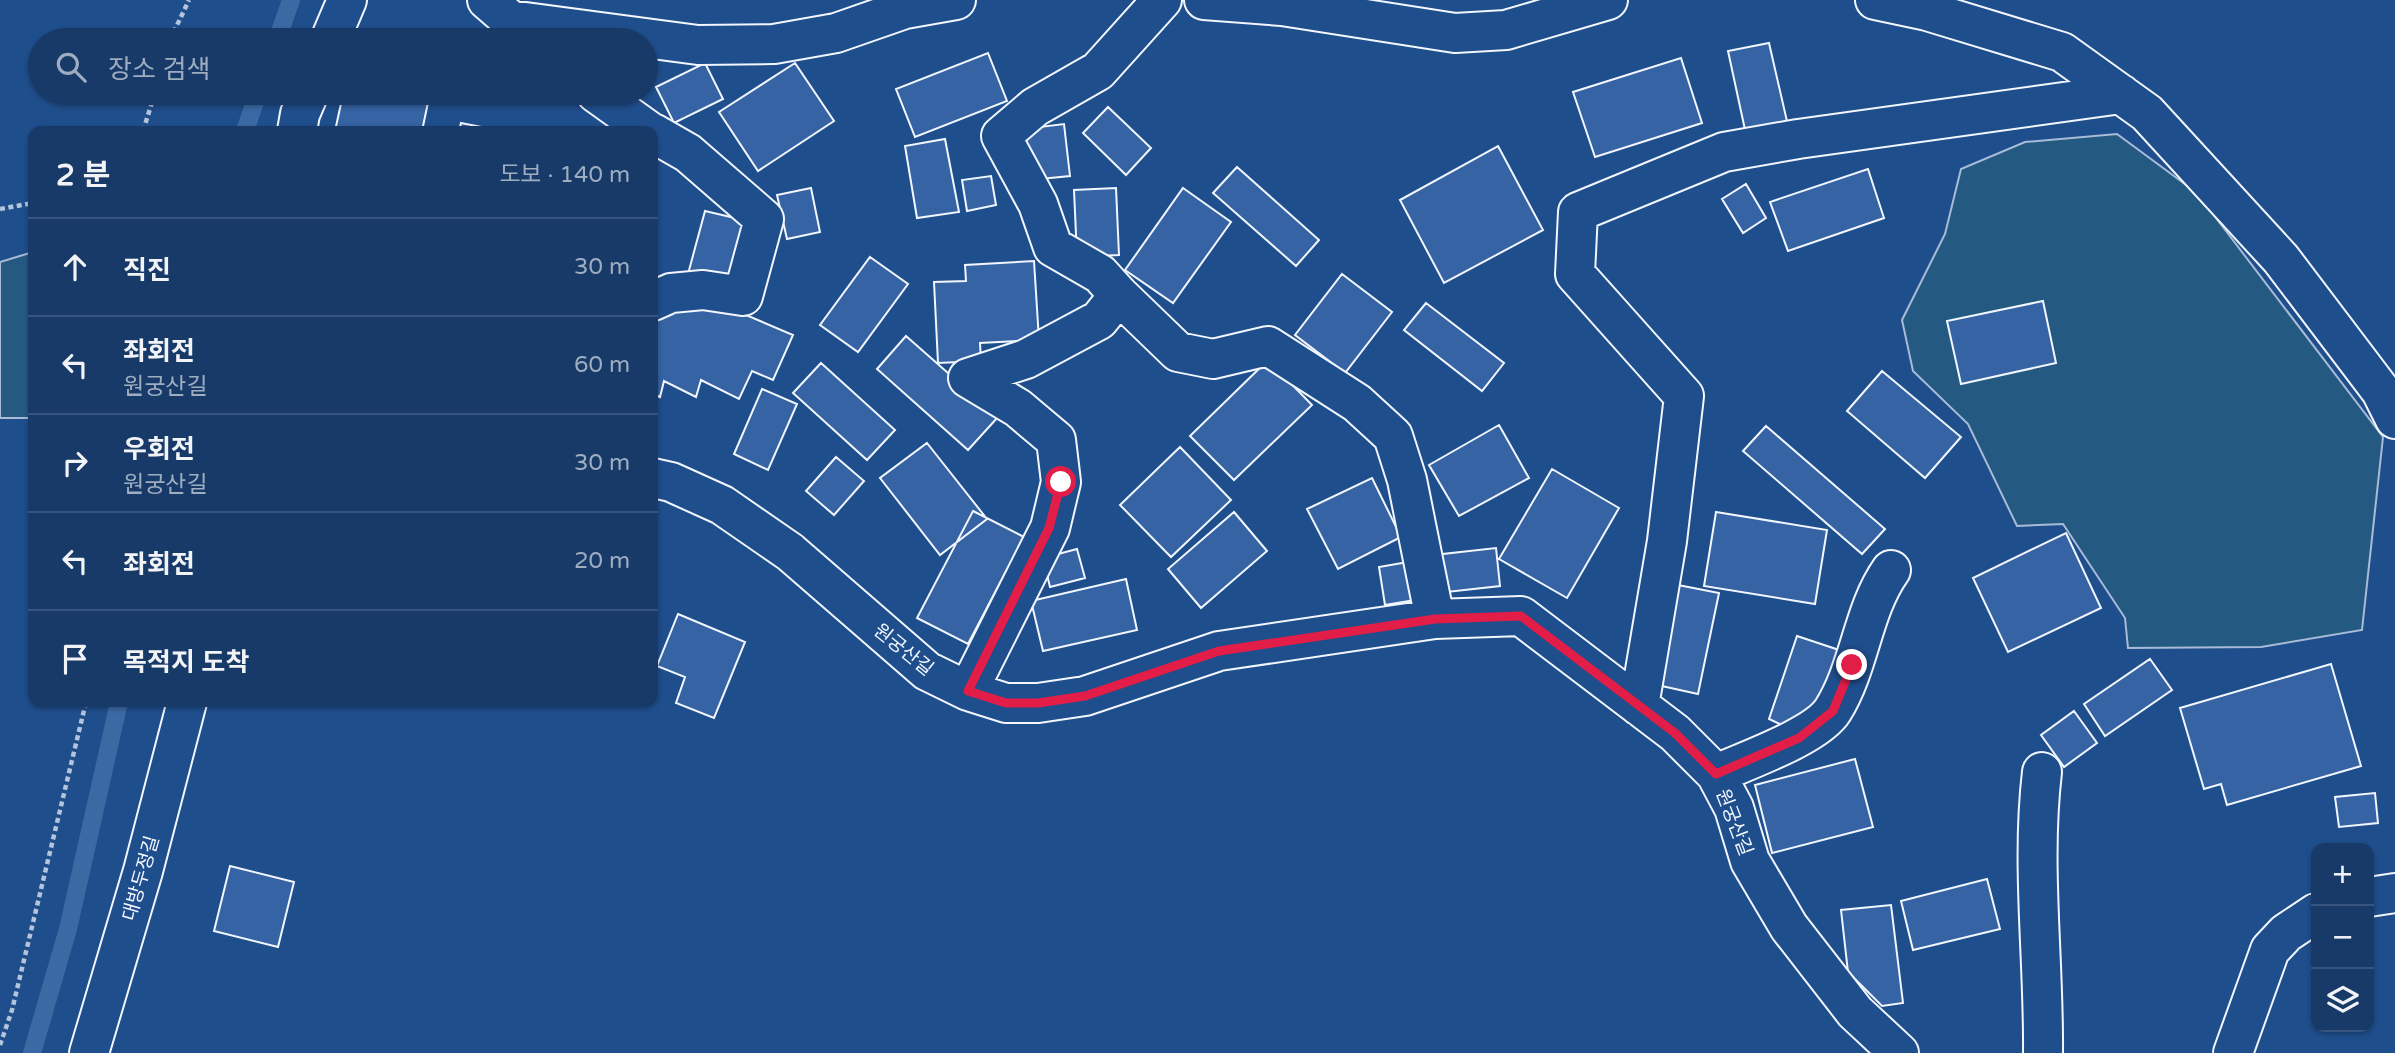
<!DOCTYPE html>
<html lang="ko">
<head>
<meta charset="utf-8">
<style>
  body { margin:0; font-family:"Varela Round","Noto Sans KR",sans-serif; background:#244571; color:#f1f3f6 }
  .controls { position:absolute; right:21px; bottom:21px; display:grid; overflow:hidden; border-radius:14px; box-shadow:0 2px 5px #0004 }
  .controls button { width:63px; height:63px; display:grid; place-items:center; padding:0; border:0; border-bottom:2px solid #36547d; background:#173a69; color:#f1f3f6; font:35px sans-serif }
  .stop { position:absolute; width:21px; height:21px; margin:-16px; border:5px solid #e11d48; border-radius:50%; background:#fff }
  .stop.end { background:#e11d48; border-color:#fff; box-shadow:0 2px 7px #0008 }
  .list { margin:0; padding:0; list-style:none }
  h2 { display:flex; justify-content:space-between; align-items:center; height:91px; margin:0; padding:0 28px; font-size:30px }
  h2 small { font-size:23px; font-weight:400; color:#9eadc0 }
  .list li { display:grid; grid-template-columns:46px 1fr auto; gap:21px; align-items:center; box-sizing:border-box; height:98px; padding:0 28px; border-top:2px solid #36547d }
  .list b { display:block; font-size:26px; white-space:nowrap }
  .list p { margin:0; font-size:23px; white-space:nowrap; color:#9eadc0 }
  .list em { font-size:23px; font-style:normal; color:#9eadc0 }
  .icon { flex:none; width:38px; height:38px; fill:none; stroke:currentColor; stroke-width:2; stroke-linecap:round; stroke-linejoin:round }
  .map { position:relative; flex:none; width:2395px; height:1053px; overflow:hidden }
  .search { position:absolute; background:#173a69; box-shadow:0 2px 5px #0004; left:28px; top:28px; width:630px; height:77px; display:flex; align-items:center; gap:18px; box-sizing:border-box; padding:0 24px; border-radius:38px; color:#9eadc0; font-size:26px }
  .panel { position:absolute; background:#173a69; box-shadow:0 2px 5px #0004; left:28px; top:126px; width:630px; height:581px; border-radius:14px }
  .map>svg:first-child { display:block }
  .green { fill:#245a82; stroke:#a8bbd7; stroke-width:2 }
  .lines { fill:none; stroke-linecap:round; stroke-linejoin:round }
  .stream { stroke:#3b69a3; stroke-width:18 }
  .building { fill:#3563a3; stroke:#f2f6ff; stroke-width:2 }
  .minor-casing { stroke:#f2f6ff; stroke-width:42 }
  .path { stroke:#b3c4dc; stroke-width:4.5; stroke-dasharray:5 3.5; stroke-linecap:butt }
  .minor { stroke:#1f4e8c; stroke-width:38 }
  .route { stroke:#e11d48; stroke-width:9 }
  .labels { text-anchor:middle; stroke-width:5; stroke-linejoin:round; paint-order:stroke }
  .street-label { font-size:19px; fill:#f2f6ff; stroke:#1f4e8c }
</style>
</head>
<body>
<div class="map">
<svg width="2395" height="1053" viewBox="0 0 2395 1053">
  <rect width="100%" height="100%" fill="#1f4e8c"/>
  <!-- green -->
  <path class="green" d="M2117,134L2197,193L2383,437L2362,630L2261,647L2128,648L2125,618L2063,524L2017,526L1968,424L1913,371L1902,320L1945,234L1961,169L2025,142Z
    M33,252V418H0V262Z"/>
  <g class="lines">
    <!-- stream -->
    <path class="stream" d="M277,40L291,0
      M245,131L258,93
      M32,1053L68,929L119,702"/>
  </g>
  <!-- building -->
  <path class="building" d="M1769,43L1789,130L1747,139L1728,51Z
    M988,53L1007,101L915,137L896,89Z
    M1681,58L1702,123L1595,157L1573,92Z
    M705,63L723,99L674,123L656,87Z
    M795,63L834,121L758,171L719,112Z
    M359,93H430L422,131H335L342,99L357,102Z
    M1108,107L1151,148L1126,175L1083,133Z
    M461,123L502,131H459Z
    M1064,124L1070,176L1030,180L1023,129Z
    M945,139L959,212L917,218L905,146Z
    M1498,146L1543,230L1444,283L1400,200Z
    M1237,167L1319,240L1296,266L1213,193Z
    M1868,169L1884,218L1788,251L1770,202Z
    M991,176L996,205L967,211L962,180Z
    M1746,184L1766,218L1743,233L1722,199Z
    M811,188L820,232L787,239L777,195Z
    M1116,188L1119,255L1077,257L1074,190Z
    M1183,188L1231,222L1173,303L1125,270Z
    M705,211L752,222L736,286L688,274Z
    M870,257L908,284L858,352L820,325Z
    M1034,261L1039,340L980,343L981,361L938,363L934,282L966,281L965,265Z
    M1342,274L1392,312L1345,373L1295,335Z
    M2043,301L2056,363L1961,384L1947,321Z
    M1426,303L1504,363L1482,391L1404,330Z
    M720,304L793,335L773,380L752,371L739,399L701,380L696,397L664,381L660,397L653,394V312Z
    M906,336L998,417L968,450L877,369Z
    M1268,360L1312,405L1234,480L1190,436Z
    M821,363L895,430L867,460L793,393Z
    M1882,371L1961,437L1925,478L1847,411Z
    M762,389L797,404L768,470L734,454Z
    M1499,425L1529,478L1459,516L1429,465Z
    M1766,426L1885,529L1862,554L1743,451Z
    M927,443L987,519L940,555L880,478Z
    M1180,447L1231,500L1171,557L1120,505Z
    M836,457L864,481L834,515L806,491Z
    M1552,469L1619,508L1567,598L1499,559Z
    M1372,478L1401,537L1338,569L1307,509Z
    M973,511L1024,537L968,644L917,618Z
    M1234,512L1267,551L1201,608L1168,569Z
    M1716,512L1827,530L1815,604L1704,586Z
    M2066,533L2101,608L2008,652L1973,578Z
    M1496,548L1500,586L1438,593L1434,555Z
    M1077,549L1085,578L1050,587L1043,558Z
    M1408,562L1415,600L1385,605L1379,567Z
    M1126,579L1137,630L1043,651L1031,601Z
    M1678,585L1719,593L1698,694L1657,685Z
    M678,614L745,642L714,718L676,703L685,677L657,666Z
    M1797,636L1842,651L1821,710L1784,726L1769,719Z
    M2150,659L2172,690L2105,736L2084,704Z
    M2331,664L2361,766L2227,805L2221,784L2204,789L2180,708Z
    M2074,711L2097,743L2064,767L2041,735Z
    M1855,759L1873,827L1772,853L1755,785Z
    M2375,793L2378,823L2339,827L2335,797Z
    M230,866L294,882L278,947L214,931Z
    M1987,879L2000,929L1913,950L1901,901Z
    M1891,905L1903,1003L1882,1006L1848,972L1841,910Z"/>
  <g class="lines">
    <defs>
      <path id="minor" d="M487,0L510,20L698,45L774,44L836,33L905,9L956,0
        M1162,0L1098,71L1035,107L1001,136L1038,204L1053,247L1100,274L1119,295L1178,352L1213,359L1268,346L1357,403L1393,436L1407,480L1435,619
        M1204,0L1282,6L1455,33L1506,30L1608,0
        M1875,0L1927,11L2062,52L2147,113L2281,259L2381,391L2395,419
        M330,40L347,0
        M596,93L649,131
        M297,131L300,114L309,93
        M653,133L688,153L764,219L743,296L703,290L671,293L653,301
        M653,478L671,482L722,505L790,552L927,671L968,691L1006,703H1038L1085,696L1219,651L1435,619L1521,616L1675,733L1716,774L1734,808L1750,861L1789,927L1855,1012L1899,1053
        M968,691L1050,528L1061,482L1056,440L1018,408L968,378L1026,359L1099,320L1119,295
        M1639,706L1667,541L1684,396L1575,274L1578,212L1724,152L1798,139L2121,94
        M2042,772C2031,865 2044,959 2043,1053
        M1716,774C1745,761 1817,736 1833,710C1860,667 1862,611 1891,570
        M2369,897L2395,893
        M89,1053L143,871L187,702
        M2233,1053L2270,950L2286,933L2316,913"/>
    </defs>
    <!-- minor casing -->
    <use href="#minor" class="minor-casing"/>
    <!-- path -->
    <path class="path" d="M170,40L189,0
      M143,131L155,93
      M0,209L33,203
      M0,1045L12,1010L86,702"/>
    <!-- minor -->
    <use href="#minor" class="minor"/>
  </g>
  <g class="lines">
    <!-- route -->
    <path class="route" d="M1061,482L1049,528L968,691L1006,703H1038L1085,696L1219,651L1435,619L1521,616L1675,733L1716,774L1799,738L1833,711L1852,665"/>
  </g>
  <g class="labels">
    <!-- street labels -->
    <g class="street-label">
      <text transform="translate(904 649) rotate(39)" y="7">원궁산길</text>
      <text transform="translate(1735 822) rotate(69)" y="7">원궁산길</text>
      <text transform="translate(140 878) rotate(-74)" y="7">대방두정길</text>
    </g>
  </g>
</svg>
<div class="controls">
<button>+</button>
<button>−</button>
<button><svg class="icon" aria-label="layers" viewBox="0 0 24 24"><path d="M12 4l9 5-9 5-9-5zM3 14l9 5 9-5"/></svg></button>
</div>
<div class="stop" style="left:1061px;top:482px"></div>
<div class="stop end" style="left:1852px;top:665px"></div>
<div class="search"><svg class="icon" aria-label="search" viewBox="0 0 24 24"><circle cx="10" cy="10" r="6"/><path d="M15 15l6 6"/></svg>장소 검색</div>
<section class="panel">
<h2>2 분<small>도보 · 140 m</small></h2>
<ul class="list">
<li><svg class="icon" aria-label="ahead" viewBox="0 0 24 24"><path d="M12 20V5M6 11l6-6 6 6"/></svg><div><b>직진</b></div><em>30 m</em></li>
<li><svg class="icon" aria-label="left" viewBox="0 0 24 24"><path d="M17 20v-9H6M10 6l-5 5 5 5"/></svg><div><b>좌회전</b><p>원궁산길</p></div><em>60 m</em></li>
<li><svg class="icon" aria-label="right" viewBox="0 0 24 24"><path d="M7 20v-9h11M14 6l5 5-5 5"/></svg><div><b>우회전</b><p>원궁산길</p></div><em>30 m</em></li>
<li><svg class="icon" aria-label="left" viewBox="0 0 24 24"><path d="M17 20v-9H6M10 6l-5 5 5 5"/></svg><div><b>좌회전</b></div><em>20 m</em></li>
<li><svg class="icon" aria-label="arrive" viewBox="0 0 24 24"><path d="M6 21V4h12l-3 4 3 4H6"/></svg><div><b>목적지 도착</b></div></li>
</ul>
</section>
</div>
</body>
</html>
